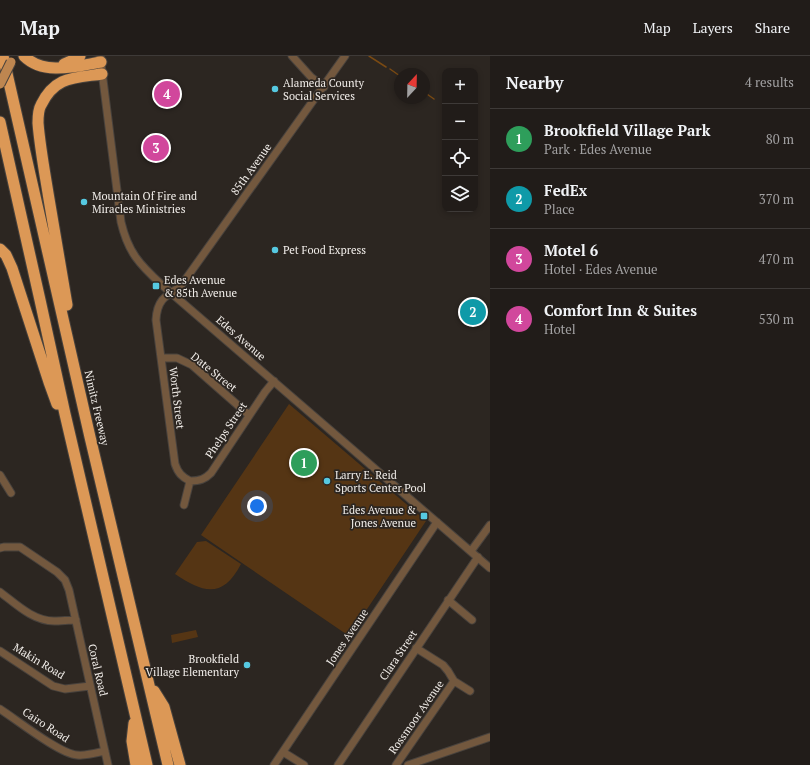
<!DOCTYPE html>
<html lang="en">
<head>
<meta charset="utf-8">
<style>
  body { margin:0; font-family:"PT Serif",serif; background:#292522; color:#f1f3f6 }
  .controls { position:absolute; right:12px; top:12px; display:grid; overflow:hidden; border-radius:8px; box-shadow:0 2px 6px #0003 }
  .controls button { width:36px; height:36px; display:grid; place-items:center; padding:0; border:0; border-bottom:1px solid #3e3a38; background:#211c19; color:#f1f3f6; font:20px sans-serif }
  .compass { position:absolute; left:394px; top:12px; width:36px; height:36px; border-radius:50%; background:#211c19; box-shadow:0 2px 6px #0003; rotate:22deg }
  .you { position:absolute; left:257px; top:450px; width:14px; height:14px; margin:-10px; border:3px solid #fff; border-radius:50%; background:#1a73e8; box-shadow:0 0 0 6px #1a73e833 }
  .badge { display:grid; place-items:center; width:26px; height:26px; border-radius:50%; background:#db2777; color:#fff; font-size:13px; font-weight:700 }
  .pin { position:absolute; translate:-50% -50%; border:2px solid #fff; box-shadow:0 1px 4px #0006 }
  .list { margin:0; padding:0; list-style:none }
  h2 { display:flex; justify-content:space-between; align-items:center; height:52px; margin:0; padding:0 16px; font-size:17px }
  h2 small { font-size:13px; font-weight:400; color:#a2a1a2 }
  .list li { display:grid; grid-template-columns:26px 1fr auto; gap:12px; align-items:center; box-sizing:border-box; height:60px; padding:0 16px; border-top:1px solid #3e3a38 }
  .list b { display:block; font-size:15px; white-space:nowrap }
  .list p { margin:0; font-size:13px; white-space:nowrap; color:#a2a1a2 }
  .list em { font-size:13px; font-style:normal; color:#a2a1a2 }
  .icon { flex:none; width:22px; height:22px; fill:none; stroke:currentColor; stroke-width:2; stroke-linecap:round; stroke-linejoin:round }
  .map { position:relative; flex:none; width:490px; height:709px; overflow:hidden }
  header { display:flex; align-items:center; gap:24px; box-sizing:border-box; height:56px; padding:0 20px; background:#211c19; border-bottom:1px solid #3e3a38 }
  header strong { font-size:19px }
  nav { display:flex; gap:22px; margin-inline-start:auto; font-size:14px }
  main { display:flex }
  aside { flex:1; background:#211c19 }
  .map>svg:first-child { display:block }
  .green { fill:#553514 }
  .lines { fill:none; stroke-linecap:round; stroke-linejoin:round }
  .stream { stroke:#7a4a13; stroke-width:1.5 }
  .minor-casing { stroke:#48423d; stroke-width:9 }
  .highway-casing { stroke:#48423d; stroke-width:13 }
  .minor { stroke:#73583e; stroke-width:7 }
  .highway { stroke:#dc9856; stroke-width:11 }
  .major-bridge-casing { stroke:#48423d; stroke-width:11; stroke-linecap:butt }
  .major-bridge { stroke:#be8650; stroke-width:9 }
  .poi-dot { fill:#56c9e1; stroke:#2c2621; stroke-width:1.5 }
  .labels { text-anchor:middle; stroke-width:3.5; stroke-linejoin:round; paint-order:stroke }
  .poi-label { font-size:11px; fill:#f1ede9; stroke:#2c2621; text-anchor:start }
  .street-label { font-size:11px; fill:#f1ede9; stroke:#2c2621 }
</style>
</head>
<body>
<header>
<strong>Map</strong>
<nav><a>Map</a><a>Layers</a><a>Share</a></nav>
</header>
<main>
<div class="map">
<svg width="490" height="709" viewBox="0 0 490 709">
  <rect width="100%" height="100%" fill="#2c2621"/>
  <!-- green -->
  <path class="green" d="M289,348L426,465L349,580L201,479Z
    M206,485L241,508C223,543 203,537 175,518L197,486Z
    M196,574L198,581L172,587L171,579Z"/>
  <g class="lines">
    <!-- stream -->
    <path class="stream" d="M369,0L386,11
      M390,13L400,20
      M424,36L434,43"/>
    <defs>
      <path id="minor" d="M100,0L121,166C128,196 139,208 162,229L490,512
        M292,0L311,21L324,31
        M161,302H177L192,309L249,359
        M0,419L11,437
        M190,425C200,425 205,423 211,417L265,336L274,325
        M184,449L190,425C182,421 178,417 175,408L156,264C157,244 165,240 180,231L345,0
        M0,492L4,491H20L57,516L65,524L69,534L108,709
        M471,495L490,469
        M0,536C16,548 33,565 54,565C61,565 69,564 76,564
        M448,544L472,564
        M416,592L443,609L448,615L454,625L470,635
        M0,595L53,630L65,633L90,630
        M0,653C17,664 60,698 77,699C87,700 96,697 105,695
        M283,696L304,709
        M274,709L437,466
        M338,709L478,501
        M396,709L454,625
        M408,709L490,681"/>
      <path id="highway" d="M3,0L90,381L168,709
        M24,0C44,20 77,10 101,6
        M64,8L78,2L80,0
        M0,66L40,244L65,358L147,709
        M0,193L6,199L12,212L49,326L57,348
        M67,249C61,213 55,178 49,143C45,118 40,92 38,67C38,61 38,54 41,49C55,20 74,22 102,18
        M154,635L164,651L180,709
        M134,667L132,685L136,709"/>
    </defs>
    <!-- minor casing -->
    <use href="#minor" class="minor-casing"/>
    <!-- highway casing -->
    <use href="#highway" class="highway-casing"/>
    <!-- minor -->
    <use href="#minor" class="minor"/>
    <!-- highway -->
    <use href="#highway" class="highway"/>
    <defs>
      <path id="major-bridge" d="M0,28L11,6"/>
    </defs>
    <!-- major-bridge casing -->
    <use href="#major-bridge" class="major-bridge-casing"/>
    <!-- major-bridge -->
    <use href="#major-bridge" class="major-bridge"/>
  </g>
  <!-- markers -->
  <g class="poi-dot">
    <circle cx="275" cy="33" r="4"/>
    <circle cx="84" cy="146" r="4"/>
    <circle cx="275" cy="194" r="4"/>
    <rect x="152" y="226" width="8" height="8" rx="2"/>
    <circle cx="327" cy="425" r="4"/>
    <rect x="420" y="456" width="8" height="8" rx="2"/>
    <circle cx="247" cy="609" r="4"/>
  </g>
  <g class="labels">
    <!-- poi labels -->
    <g class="poi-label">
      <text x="283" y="31">Alameda County<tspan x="283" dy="13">Social Services</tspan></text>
      <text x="92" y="144">Mountain Of Fire and<tspan x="92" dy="13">Miracles Ministries</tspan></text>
      <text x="283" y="198">Pet Food Express</text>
      <text x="164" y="228">Edes Avenue<tspan x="164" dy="13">&amp; 85th Avenue</tspan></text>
      <text x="335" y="423">Larry E. Reid<tspan x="335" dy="13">Sports Center Pool</tspan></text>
      <text x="416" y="458" text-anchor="end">Edes Avenue &amp;<tspan x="416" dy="13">Jones Avenue</tspan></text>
      <text x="239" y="607" text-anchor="end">Brookfield<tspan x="239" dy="13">Village Elementary</tspan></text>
    </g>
    <!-- street labels -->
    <g class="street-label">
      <text transform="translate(251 113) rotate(-54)" y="4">85th Avenue</text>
      <text transform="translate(241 282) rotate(41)" y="4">Edes Avenue</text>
      <text transform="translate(214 316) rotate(39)" y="4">Date Street</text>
      <text transform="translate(177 342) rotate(83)" y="4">Worth Street</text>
      <text transform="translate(97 352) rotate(77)" y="4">Nimitz Freeway</text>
      <text transform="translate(226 374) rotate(-56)" y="4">Phelps Street</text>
      <text transform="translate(347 581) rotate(-56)" y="4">Jones Avenue</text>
      <text transform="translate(398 599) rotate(-56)" y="4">Clara Street</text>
      <text transform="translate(39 605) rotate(31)" y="4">Makin Road</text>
      <text transform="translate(98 614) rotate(77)" y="4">Coral Road</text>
      <text transform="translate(416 661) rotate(-55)" y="4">Rossmoor Avenue</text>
      <text transform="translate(46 669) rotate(33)" y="4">Cairo Road</text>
    </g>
  </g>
</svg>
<div class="controls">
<button>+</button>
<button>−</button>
<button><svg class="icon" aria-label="locate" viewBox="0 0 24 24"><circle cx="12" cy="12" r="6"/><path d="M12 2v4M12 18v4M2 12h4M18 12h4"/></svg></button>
<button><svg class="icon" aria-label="layers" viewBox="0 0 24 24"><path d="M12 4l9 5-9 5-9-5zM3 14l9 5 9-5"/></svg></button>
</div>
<svg class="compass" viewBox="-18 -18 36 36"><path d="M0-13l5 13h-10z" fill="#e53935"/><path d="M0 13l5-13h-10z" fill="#a2a1a2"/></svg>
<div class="you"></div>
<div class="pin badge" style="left:304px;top:407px;background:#2e9e5b">1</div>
<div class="pin badge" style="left:473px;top:256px;background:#0f9aa8">2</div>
<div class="pin badge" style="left:156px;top:92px;background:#d1479c">3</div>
<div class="pin badge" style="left:167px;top:38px;background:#d1479c">4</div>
</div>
<aside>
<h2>Nearby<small>4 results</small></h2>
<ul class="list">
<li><span class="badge" style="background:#2e9e5b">1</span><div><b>Brookfield Village Park</b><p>Park · Edes Avenue</p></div><em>80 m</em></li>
<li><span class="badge" style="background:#0f9aa8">2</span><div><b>FedEx</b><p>Place</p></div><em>370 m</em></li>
<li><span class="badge" style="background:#d1479c">3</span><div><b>Motel 6</b><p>Hotel · Edes Avenue</p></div><em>470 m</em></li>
<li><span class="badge" style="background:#d1479c">4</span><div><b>Comfort Inn &amp; Suites</b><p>Hotel</p></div><em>530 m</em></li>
</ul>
</aside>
</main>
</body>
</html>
